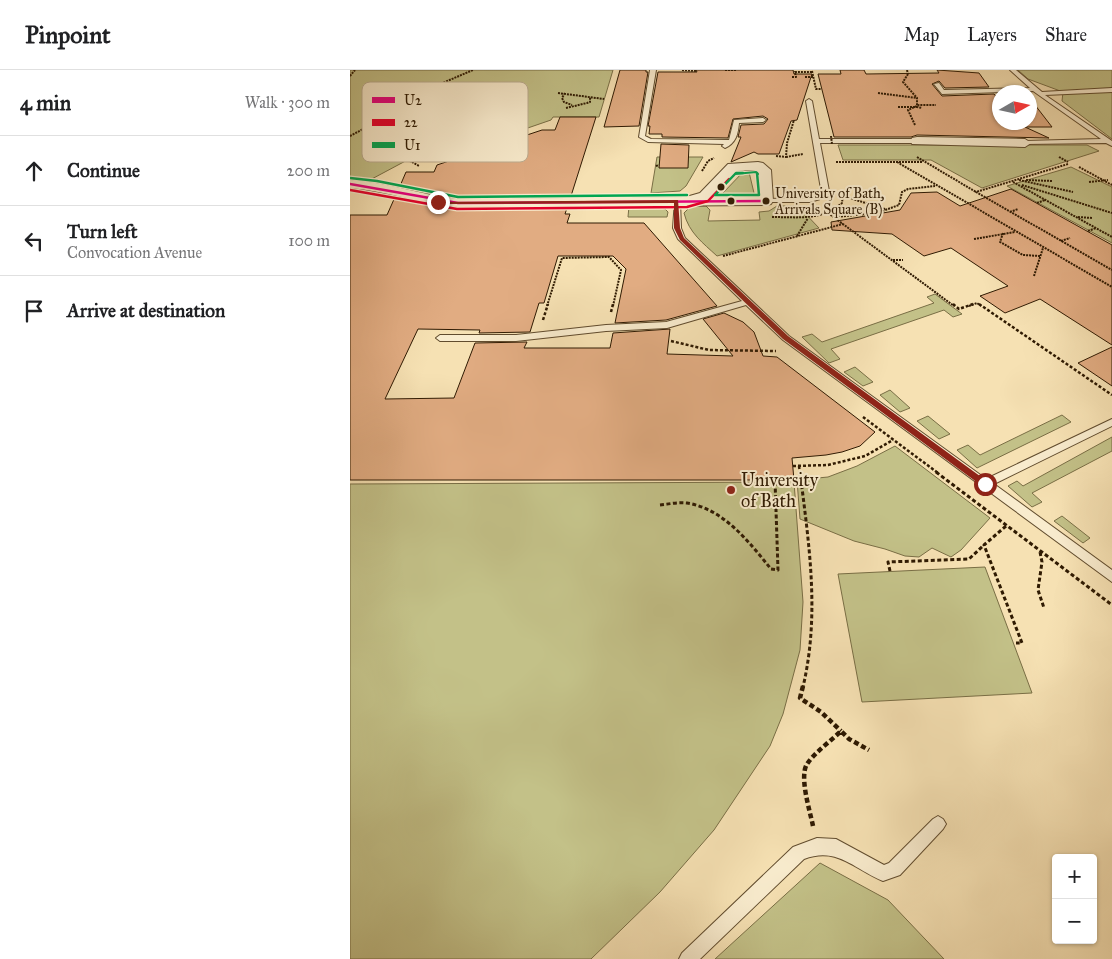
<!DOCTYPE html>
<html lang="en">
<head>
<meta charset="utf-8">
<style>
  body { margin:0; font-family:"IM FELL Great Primer",serif; background:#f6f6f6; color:#202124 }
  .controls { position:absolute; right:15px; bottom:15px; display:grid; overflow:hidden; border-radius:5px; box-shadow:0 1px 4px #0004 }
  .controls button { width:45px; height:45px; display:grid; place-items:center; padding:0; border:0; border-bottom:1px solid #e0e0e0; background:#fff; color:#202124; font:25px sans-serif }
  .compass { position:absolute; left:642px; top:15px; width:45px; height:45px; border-radius:50%; background:#fff; box-shadow:0 1px 4px #0004; rotate:81deg }
  .stop { position:absolute; width:15px; height:15px; margin:-11px; border:4px solid #8f2418; border-radius:50%; background:#fff }
  .stop.end { background:#8f2418; border-color:#fff; box-shadow:0 1px 5px #0008 }
  .list { margin:0; padding:0; list-style:none }
  h2 { display:flex; justify-content:space-between; align-items:center; height:65px; margin:0; padding:0 20px; font-size:21px }
  h2 small { font-size:16px; font-weight:400; color:#757577 }
  .list li { display:grid; grid-template-columns:32px 1fr auto; gap:15px; align-items:center; box-sizing:border-box; height:70px; padding:0 20px; border-top:1px solid #e0e0e0 }
  .list b { display:block; font-size:19px; white-space:nowrap }
  .list p { margin:0; font-size:16px; white-space:nowrap; color:#757577 }
  .list em { font-size:16px; font-style:normal; color:#757577 }
  .icon { flex:none; width:28px; height:28px; fill:none; stroke:currentColor; stroke-width:2; stroke-linecap:round; stroke-linejoin:round }
  .map { position:relative; flex:none; width:762px; height:889px; overflow:hidden }
  header { display:flex; align-items:center; gap:30px; box-sizing:border-box; height:70px; padding:0 25px; background:#fff; border-bottom:1px solid #e0e0e0 }
  header strong { font-size:24px }
  nav { display:flex; gap:28px; margin-inline-start:auto; font-size:18px }
  main { display:flex }
  aside { flex:1; background:#fff }
  .map>svg:first-child { display:block }
  .green { fill:#c3c188; stroke:#796e45 }
  .building { fill:#e1ac82; stroke:#2f1a02 }
  .lines { fill:none; stroke-linecap:round; stroke-linejoin:round }
  .lane-casing { stroke:#614c2e; stroke-width:2 }
  .street-casing { stroke:#614c2e; stroke-width:2 }
  .path-far3 { stroke:#2f1a02; stroke-width:2; stroke-dasharray:2 1; stroke-linecap:butt }
  .path-far2 { stroke:#2f1a02; stroke-width:2.5; stroke-dasharray:3 2; stroke-linecap:butt }
  .path-far1 { stroke:#2f1a02; stroke-width:3; stroke-dasharray:4 2.5; stroke-linecap:butt }
  .path { stroke:#2f1a02; stroke-width:4.5; stroke-dasharray:5 3; stroke-linecap:butt }
  .lane { fill:#f9ecce; fill-rule:evenodd }
  .street { fill:#f9ecce; fill-rule:evenodd }
  .path-bridge { stroke:#2f1a02; stroke-width:2; stroke-dasharray:2 1; stroke-linecap:butt }
  .bus-1-casing { stroke:#f9ecce; stroke-width:5 }
  .bus-2-casing { stroke:#f9ecce; stroke-width:5 }
  .bus-3-far1-casing { stroke:#f9ecce; stroke-width:4 }
  .bus-3-casing { stroke:#f9ecce; stroke-width:5 }
  .bus-1 { stroke:#e5007d; stroke-width:2.5 }
  .bus-2 { stroke:#e4002b; stroke-width:2.5 }
  .bus-3-far1 { stroke:#00a651; stroke-width:2 }
  .bus-3 { stroke:#00a651; stroke-width:2.5 }
  .route { fill:#8f2418 }
  .bus-dot { fill:#2f1a02; stroke:#f9ecce; stroke-width:2 }
  .poi-dot { fill:#8f2418; stroke:#f9ecce; stroke-width:2 }
  .labels { text-anchor:middle; stroke-width:4; stroke-linejoin:round; paint-order:stroke }
  .far-bus-label { font-size:14px; fill:#2f1a02; stroke:#f9ecce; text-anchor:start }
  .poi-label { font-size:18px; fill:#2f1a02; stroke:#f9ecce; text-anchor:start }
  .key { fill:#f9ecce; stroke:#bcad91; stroke-width:1 }
  .key-label { font-size:14px; fill:#2f1a02 }
</style>
</head>
<body>
<header>
<strong>Pinpoint</strong>
<nav><a>Map</a><a>Layers</a><a>Share</a></nav>
</header>
<main>
<aside>
<h2>4 min<small>Walk · 300 m</small></h2>
<ul class="list">
<li><svg class="icon" aria-label="ahead" viewBox="0 0 24 24"><path d="M12 20V5M6 11l6-6 6 6"/></svg><div><b>Continue</b></div><em>200 m</em></li>
<li><svg class="icon" aria-label="left" viewBox="0 0 24 24"><path d="M17 20v-9H6M10 6l-5 5 5 5"/></svg><div><b>Turn left</b><p>Convocation Avenue</p></div><em>100 m</em></li>
<li><svg class="icon" aria-label="arrive" viewBox="0 0 24 24"><path d="M6 21V4h12l-3 4 3 4H6"/></svg><div><b>Arrive at destination</b></div></li>
</ul>
</aside>
<div class="map">
<svg width="762" height="889" viewBox="0 0 762 889">
  <rect width="100%" height="100%" fill="#f6e1b3"/>
  <filter id="stains"><feTurbulence type="fractalNoise" baseFrequency=".004" numOctaves="4"/><feColorMatrix values="0 0 0 0 .2 0 0 0 0 .09 0 0 0 0 .02 0 0 0 .5 -.17"/></filter>
  <radialGradient id="worn" r=".72"><stop offset=".6" stop-color="#630" stop-opacity="0"/><stop offset="1" stop-color="#630" stop-opacity=".3"/></radialGradient>
  <!-- green -->
  <path class="green" d="M0,0H263L249,47H203L201,50L169,61H160L93,84L90,88L63,87L18,111L0,110Z
    M668,0H762V69L712,31L713,22L678,9Z
    M488,75H737L749,81L632,118L581,90H493Z
    M307,87H353L336,116L330,121L301,123Z
    M721,97L762,117V173L657,116Z
    M394,101L399,102L404,123L398,126L372,124Z
    M279,136H304L315,139L318,142L317,147H278Z
    M347,136H356L360,140L358,151L410,150L409,142L419,141L427,136H448L469,158L367,186C353,173 339,163 334,143L340,137Z
    M585,224L612,244L603,247L594,240L481,279L490,289L479,293L452,267L462,264L472,272L584,233L577,227Z
    M505,297L523,312L513,316L494,302Z
    M540,320L560,338L550,342L530,325Z
    M712,345L721,352L627,398L607,380L618,375L630,385Z
    M578,346L600,364L589,369L567,351Z
    M762,367V381L682,423L692,432L682,437L658,416L667,411L673,416Z
    M545,376L640,448L611,480L601,487L582,478L569,487L555,486L535,479L504,471L450,449L447,410L478,407L507,396Z
    M444,412L453,532L450,580L433,644L420,676L364,760L310,822L241,889H0V414Z
    M712,446L740,468L733,473L704,451Z
    M635,497L682,623L512,632L488,504Z
    M470,793L538,830L594,889H365Z"/>
  <!-- building -->
  <path class="building" d="M270,0H296V2H298L289,56L254,57Z
    M346,0H443L444,4H462L447,50L441,51L429,84H408L404,82L381,92L391,67H388L391,55L414,54L418,49L413,46L383,49L378,68L312,67V64H299L300,56H298L308,2H347Z
    M490,0H514L516,4L589,3L587,0L629,3L639,17L595,18L589,11L582,14L592,26L644,24L650,31V52H680V35H685L702,57H675L699,68L567,65L561,67H484L468,4H491Z
    M210,47H246L221,126L108,127L50,116L56,102H84L87,95L192,60H205Z
    M311,74L339,75L338,98H309Z
    M661,119L762,175V275L690,229L655,243L630,226L658,216L601,178L574,186L542,164L482,160L481,152L550,140L561,123L587,122L610,136Z
    M45,127L108,139L217,138L215,144H220L217,153H294L367,236L316,250L265,253L276,199L263,186H208L194,233H189L180,262L129,263L130,260L68,259L35,329L104,328L125,273L177,272L174,278H260L263,263L320,259L317,284L383,286L353,249L374,243L393,252L404,262L413,286L427,287L525,362L510,376L492,382L476,385L442,388L444,410H0V145H37Z
    M762,277V316L728,293Z"/>
  <g class="lines">
    <defs>
      <path id="lane" d="M300,0H306L295,66L301,69L379,70L384,50L413,48L416,50L413,52L389,53C388,64 386,73 375,78L372,76L374,74L298,72L289,67Z
        M660,0H666L692,22L762,18V22L695,25L762,71V76L756,73L673,74V72L675,71L751,69L683,21L592,24L584,14L589,13L594,20L680,18Z
        M459,29L462,31L469,69H567L570,71L567,73H470L479,121L477,127L460,132H414L413,131L416,129L460,128L472,125L456,31Z
        M325,130L330,131L331,158L335,168L439,266L636,409L762,349V356L644,414L762,500V512L433,270L396,235L317,258L256,261L166,271H90L86,268L90,265H166L256,255L316,252L392,231L328,169L323,158Z
        M588,746L593,749L596,754L593,759L550,805L533,811C504,799 487,776 454,789L350,889H329L332,883L443,777L467,768L486,769L534,795L539,793L583,749Z"/>
      <path id="street" d="M567,67L675,69L681,73L675,77L562,74L561,71L562,68Z
        M408,92L413,93L421,100L423,131L421,134L416,135L108,137C71,134 37,121 0,118V110C37,112 71,125 108,129L336,127L350,123L378,94ZM405,100L407,102L408,127H362L387,101Z"/>
    </defs>
    <!-- lane casing -->
    <use href="#lane" class="lane-casing"/>
    <!-- street casing -->
    <use href="#street" class="street-casing"/>
    <!-- path-far3 -->
    <path class="path-far3" d="M332,0L346,1
      M375,0H387
      M557,0L558,4
      M462,1L466,19H471
      M0,6L5,0
      M442,7H446L445,2H462
      M455,7H463
      M208,23L254,29
      M215,23L212,28L214,32L222,35
      M528,23L567,28
      M216,38L237,33L240,32V27
      M27,50C39,52 50,53 58,63L49,80L53,87L69,96
      M565,55L558,40L569,35H586
      M0,66L17,57L62,26L123,0
      M426,86L436,87L437,73L444,50
      M436,87L453,84
      M567,87L626,122
      M709,87L718,92
      M486,92H573
      M547,92L762,217
      M718,94L626,122L762,200
      M306,96L309,95
      M729,97L762,115
      M352,101L358,91L364,88
      M669,110L723,122
      M676,110L703,111
      M663,112L762,167
      M739,112L758,110
      M672,115L762,143
      M493,126L535,139
      M687,133L695,130
      M660,142L668,139
      M478,143L604,236
      M422,147C447,147 472,151 492,133L493,123
      M485,147L527,143L549,135L552,122L558,119L585,116
      M728,147L742,148
      M738,161L746,158
      M653,163L650,172L673,185L690,186
      M447,166L458,148
      M624,169L665,162
      M711,171L720,168
      M373,186L493,154
      M543,190H553
      M684,206L693,178
      M197,236L212,188L259,187L271,200L263,236
      M619,236L627,233L631,236"/>
    <!-- path-far2 -->
    <path class="path-far2" d="M603,234L609,239L623,234
      M629,234L762,325
      M261,242L263,234
      M193,250L198,234
      M321,271L359,280L426,281
      M513,347L588,403
      M443,396L478,395L515,386L543,370
      M449,396L450,403"/>
    <!-- path-far1 -->
    <path class="path-far1" d="M450,402C459,475 470,544 453,617
      M586,402L762,535
      M310,435C319,434 328,432 337,433C374,439 399,472 421,499L428,500L425,410
      M656,456L634,475L672,573H666
      M690,482L692,492L688,520L694,538
      M540,501L538,492L619,489L634,475"/>
    <!-- path -->
    <path class="path" d="M453,616L450,628L471,642L491,661
      M463,756C460,741 449,707 457,694C465,682 481,671 491,661L499,669L519,680"/>
    <!-- lane -->
    <use href="#lane" class="lane"/>
    <!-- street -->
    <use href="#street" class="street"/>
    <!-- path-bridge -->
    <path class="path-bridge" d="M558,4L553,12L567,28V37L572,38
      M548,37H567
      M481,66L482,74"/>
    <defs>
      <path id="bus-1" d="M0,114L108,133L416,131"/>
      <path id="bus-2" d="M0,120L107,139L337,137L358,131L379,109"/>
      <path id="bus-3-far1" d="M385,104L406,102L408,104"/>
      <path id="bus-3" d="M393,103H386L365,125H409L407,103
        M0,108L27,111L108,127L337,125"/>
    </defs>
    <!-- bus-1 casing -->
    <use href="#bus-1" class="bus-1-casing"/>
    <!-- bus-2 casing -->
    <use href="#bus-2" class="bus-2-casing"/>
    <!-- bus-3-far1 casing -->
    <use href="#bus-3-far1" class="bus-3-far1-casing"/>
    <!-- bus-3 casing -->
    <use href="#bus-3" class="bus-3-casing"/>
    <!-- bus-1 -->
    <use href="#bus-1" class="bus-1"/>
    <!-- bus-2 -->
    <use href="#bus-2" class="bus-2"/>
    <!-- bus-3-far1 -->
    <use href="#bus-3-far1" class="bus-3-far1"/>
    <!-- bus-3 -->
    <use href="#bus-3" class="bus-3"/>
  </g>
  <!-- route -->
  <path class="route" d="M328,130L330,158L334,168L438,266L638,412V416H632L433,269L330,170L324,158V133L88,134L85,132Z"/>
  <!-- markers -->
  <g class="bus-dot">
    <circle cx="371" cy="117" r="4.5"/>
    <circle cx="381" cy="131" r="4.5"/>
    <circle cx="416" cy="131" r="4.5"/>
  </g>
  <circle class="poi-dot" cx="381" cy="420" r="5"/>
  <g class="labels">
    <!-- far-bus labels -->
    <g class="far-bus-label">
      <text x="425" y="128">University of Bath,<tspan x="425" dy="16">Arrivals Square (B)</tspan></text>
    </g>
    <!-- poi labels -->
    <g class="poi-label">
      <text x="391" y="416">University<tspan x="391" dy="21">of Bath</tspan></text>
    </g>
  </g>
  <!-- legend -->
  <rect x="12" y="12" width="166" height="80" rx="8" class="key"/>
  <rect x="22" y="27" width="23" height="6" fill="#e5007d"/>
  <rect x="22" y="49" width="23" height="7" fill="#e4002b"/>
  <rect x="22" y="72" width="23" height="6" fill="#00a651"/>
  <g class="key-label">
    <text x="54" y="35">U2</text>
    <text x="54" y="57">22</text>
    <text x="54" y="80">U1</text>
  </g>
  <rect width="100%" height="100%" filter="url(#stains)"/>
  <rect width="100%" height="100%" fill="url(#worn)"/>
</svg>
<div class="controls">
<button>+</button>
<button>−</button>
</div>
<svg class="compass" viewBox="-18 -18 36 36"><path d="M0-13l5 13h-10z" fill="#e53935"/><path d="M0 13l5-13h-10z" fill="#757577"/></svg>
<div class="stop" style="left:635px;top:414px"></div>
<div class="stop end" style="left:88px;top:132px"></div>
</div>
</main>
</body>
</html>
